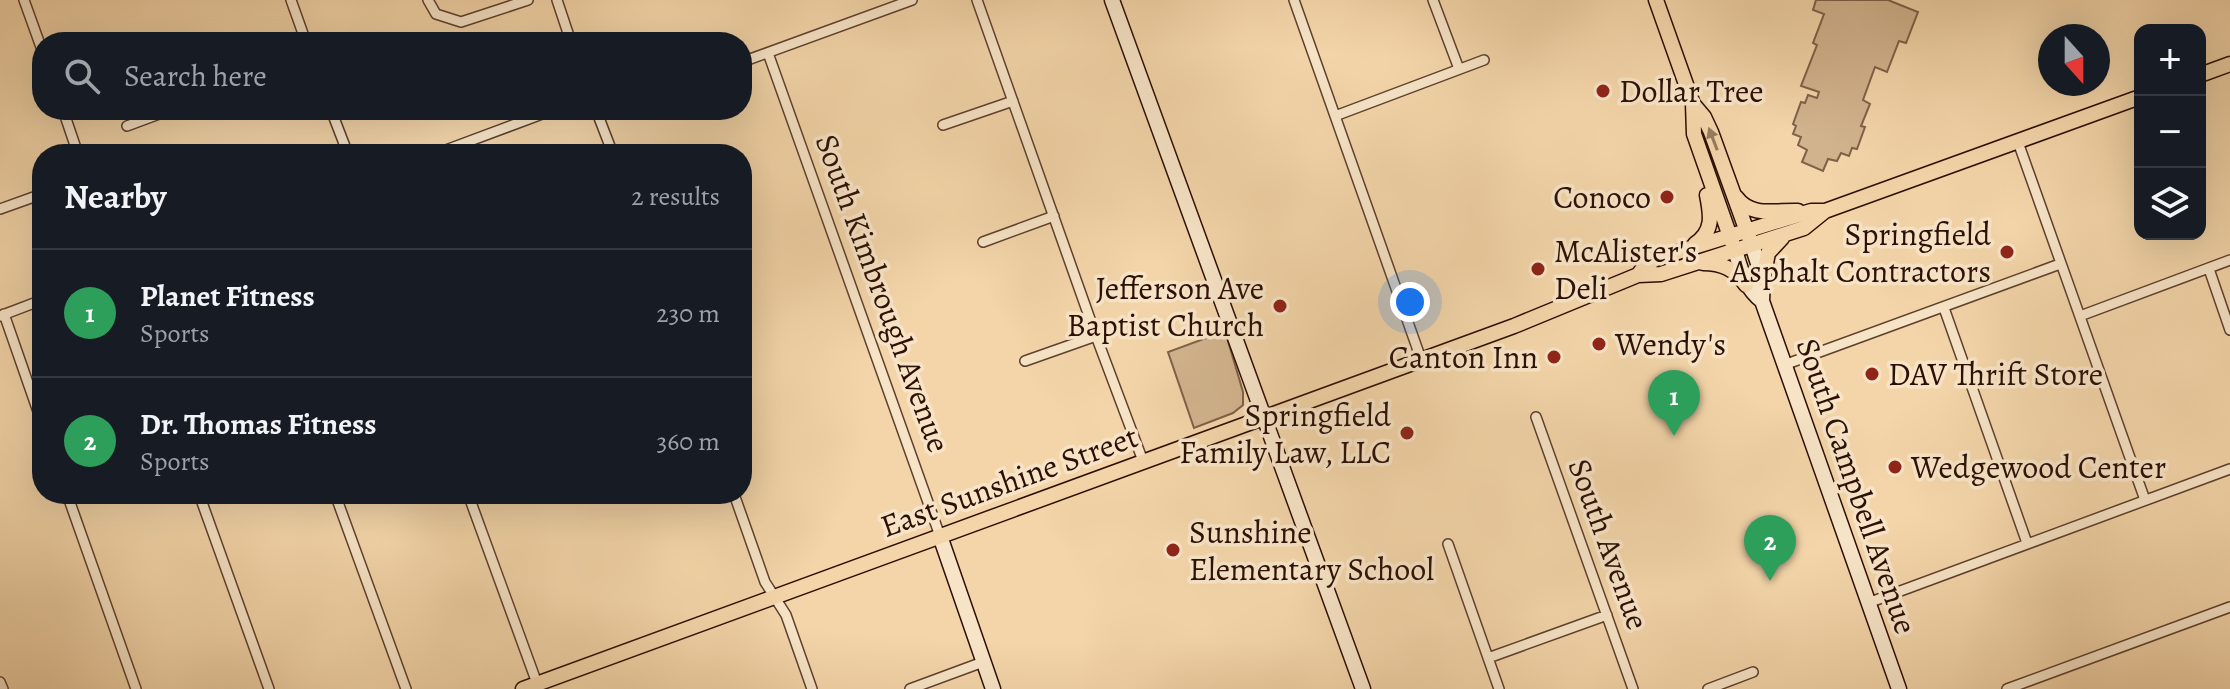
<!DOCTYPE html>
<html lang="en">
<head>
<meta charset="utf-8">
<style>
  body { margin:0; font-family:Alegreya,serif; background:#242831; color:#f1f3f6 }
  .controls { position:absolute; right:24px; top:24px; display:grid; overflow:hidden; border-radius:16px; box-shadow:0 8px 32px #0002 }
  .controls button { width:72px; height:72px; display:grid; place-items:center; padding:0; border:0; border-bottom:2px solid #363941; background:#171b24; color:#f1f3f6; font:40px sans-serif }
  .compass { position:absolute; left:2038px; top:24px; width:72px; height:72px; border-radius:50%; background:#171b24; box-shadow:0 8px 32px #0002; rotate:159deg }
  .you { position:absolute; left:1410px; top:302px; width:28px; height:28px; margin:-20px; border:6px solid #fff; border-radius:50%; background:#1a73e8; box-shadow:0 0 0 12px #1a73e833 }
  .badge { display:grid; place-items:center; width:52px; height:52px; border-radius:50%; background:#0f766e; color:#fff; font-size:26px; font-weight:700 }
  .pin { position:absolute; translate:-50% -66px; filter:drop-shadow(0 2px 4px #0008) }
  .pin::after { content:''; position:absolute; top:42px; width:28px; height:24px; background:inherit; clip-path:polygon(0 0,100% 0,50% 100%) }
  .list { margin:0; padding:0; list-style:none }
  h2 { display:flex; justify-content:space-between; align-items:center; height:104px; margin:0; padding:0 32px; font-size:34px }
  h2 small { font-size:26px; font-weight:400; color:#9ea1a6 }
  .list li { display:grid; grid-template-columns:52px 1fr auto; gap:24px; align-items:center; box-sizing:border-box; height:128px; padding:0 32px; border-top:2px solid #363941 }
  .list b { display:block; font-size:30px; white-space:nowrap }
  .list p { margin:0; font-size:26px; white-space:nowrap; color:#9ea1a6 }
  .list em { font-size:26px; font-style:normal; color:#9ea1a6 }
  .icon { flex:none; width:44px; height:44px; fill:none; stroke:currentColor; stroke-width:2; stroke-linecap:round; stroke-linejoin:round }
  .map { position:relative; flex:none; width:2230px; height:689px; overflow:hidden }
  .search { position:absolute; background:#171b24; box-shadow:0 8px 32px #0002; left:32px; top:32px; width:720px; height:88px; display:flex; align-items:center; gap:20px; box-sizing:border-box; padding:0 28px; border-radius:32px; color:#9ea1a6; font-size:30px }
  .panel { position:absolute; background:#171b24; box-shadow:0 8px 32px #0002; left:32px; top:144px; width:720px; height:360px; border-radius:32px }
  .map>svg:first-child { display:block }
  .green { fill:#d1b38d; stroke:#7e6149; stroke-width:2 }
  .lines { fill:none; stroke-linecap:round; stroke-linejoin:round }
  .street-casing { stroke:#5e402e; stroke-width:12 }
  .secondary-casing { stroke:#2c0f05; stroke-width:17 }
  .primary-casing { stroke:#2c0f05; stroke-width:17 }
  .street { stroke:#f7e4c7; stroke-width:9 }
  .secondary { stroke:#f7e4c7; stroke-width:14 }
  .primary { stroke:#f3d5a9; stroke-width:14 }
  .oneway { fill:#997c5f }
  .poi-dot { fill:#8f2418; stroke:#f7e4c7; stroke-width:3 }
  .labels { text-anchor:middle; stroke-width:7; stroke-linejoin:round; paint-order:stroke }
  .poi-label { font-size:32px; fill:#2c0f05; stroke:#f7e4c7; text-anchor:start }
  .street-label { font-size:32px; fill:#2c0f05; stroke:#f7e4c7 }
</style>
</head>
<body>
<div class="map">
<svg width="2230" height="689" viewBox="0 0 2230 689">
  <rect width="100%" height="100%" fill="#f3d5a9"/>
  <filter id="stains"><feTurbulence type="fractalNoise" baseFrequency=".0025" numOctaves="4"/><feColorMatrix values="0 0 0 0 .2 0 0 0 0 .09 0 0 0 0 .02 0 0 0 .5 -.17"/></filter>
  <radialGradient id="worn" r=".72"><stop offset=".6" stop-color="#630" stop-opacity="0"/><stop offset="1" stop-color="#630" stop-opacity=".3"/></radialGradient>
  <!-- green -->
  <path class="green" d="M1816,0H1888L1918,12L1906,43L1899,41L1887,72L1875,67L1863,100L1870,104L1861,126L1865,127L1857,149L1852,148L1849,156L1841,153L1837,161L1828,159L1823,171L1802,162L1807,150L1798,145L1801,137L1793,134L1796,126L1793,124L1801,102L1805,103L1808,95L1817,98L1819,92L1801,86L1817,45L1813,43L1824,14L1813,10Z
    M1225,331L1243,392V405L1233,413L1194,428L1168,352Z"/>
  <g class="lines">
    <defs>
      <path id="street" d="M24,0L42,50
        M291,0L306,42
        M428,0L436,14L461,22L528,0
        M557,0L571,42
        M977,0L1096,336L1143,461
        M1294,0L1421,359
        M1433,0L1459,69
        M768,53L940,536
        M742,62L912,0
        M63,110L78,154
        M331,110L348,154
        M596,110L613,154
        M599,114L611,110
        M1335,116L1484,60
        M943,125L1013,101
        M127,126L170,110
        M2018,142L2145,500
        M435,154L553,110
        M0,209L42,194
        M983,242L1054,216
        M2209,269L2230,330
        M1944,308L2027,543
        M4,314L42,423
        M0,316L42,300
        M2080,316L2230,260
        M1025,361L1096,336
        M1784,365L2060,264
        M1536,417L1633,689
        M67,494L136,689
        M199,494L269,689
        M335,494L406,689
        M468,494L538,686
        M734,494L765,582L786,615L812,689
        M1448,544L1499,689
        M1868,603L2230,469
        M1488,658L1607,615
        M0,682L3,689
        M910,689L983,662
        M1708,689L1753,672
        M2007,689L2230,607"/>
      <path id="secondary" d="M1112,0L1363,689
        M1752,245L1763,279L1762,301L1899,689
        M1735,250C1741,270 1745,288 1762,301
        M940,536L993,689"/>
      <path id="primary" d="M1656,0L1693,104L1704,117L1711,132L1749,237
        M2200,75L2230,64
        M1693,104L1694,134L1733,245
        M1736,197C1751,218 1776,210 1798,211
        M1695,244C1714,231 1711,215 1707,195
        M1703,263C1722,263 1735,269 1746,285
        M1638,275L1644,267L1655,259L1811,211H1825L2140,97
        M1763,279L1768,253L1782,238
        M523,689L1514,326L1638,275L1661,274L1804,228L1825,211"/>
    </defs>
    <!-- street casing -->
    <use href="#street" class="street-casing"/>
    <!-- secondary casing -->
    <use href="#secondary" class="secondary-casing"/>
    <!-- primary casing -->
    <use href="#primary" class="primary-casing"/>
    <!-- street -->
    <use href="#street" class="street"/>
    <!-- secondary -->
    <use href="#secondary" class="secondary"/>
    <!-- primary -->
    <use href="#primary" class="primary"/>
  </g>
  <!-- one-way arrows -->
  <defs><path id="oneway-solid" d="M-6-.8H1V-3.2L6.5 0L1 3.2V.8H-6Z" transform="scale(2)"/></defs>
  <use class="oneway" href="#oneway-solid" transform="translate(1713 139) rotate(-111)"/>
  <!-- markers -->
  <g class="poi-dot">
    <circle cx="1603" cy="91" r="8"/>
    <circle cx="1667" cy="197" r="8"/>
    <circle cx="2007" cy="252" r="8"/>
    <circle cx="1538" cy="269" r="8"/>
    <circle cx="1280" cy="306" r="8"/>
    <circle cx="1599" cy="344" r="8"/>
    <circle cx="1554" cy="357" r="8"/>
    <circle cx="1872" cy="374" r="8"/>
    <circle cx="1407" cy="433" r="8"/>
    <circle cx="1895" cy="467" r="8"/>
    <circle cx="1173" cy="550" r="8"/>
  </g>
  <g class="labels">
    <!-- poi labels -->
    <g class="poi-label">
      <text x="1619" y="102">Dollar Tree</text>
      <text x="1651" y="208" text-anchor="end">Conoco</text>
      <text x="1991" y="245" text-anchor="end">Springfield<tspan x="1991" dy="37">Asphalt Contractors</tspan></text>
      <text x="1554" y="262">McAlister's<tspan x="1554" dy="37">Deli</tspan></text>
      <text x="1264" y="299" text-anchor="end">Jefferson Ave<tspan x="1264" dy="37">Baptist Church</tspan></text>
      <text x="1615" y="355">Wendy's</text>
      <text x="1538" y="368" text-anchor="end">Canton Inn</text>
      <text x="1888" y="385">DAV Thrift Store</text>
      <text x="1391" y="426" text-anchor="end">Springfield<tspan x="1391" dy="37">Family Law, LLC</tspan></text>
      <text x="1911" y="478">Wedgewood Center</text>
      <text x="1189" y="543">Sunshine<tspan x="1189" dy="37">Elementary School</tspan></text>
    </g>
    <!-- street labels -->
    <g class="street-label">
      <text transform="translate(883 293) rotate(70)" y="11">South Kimbrough Avenue</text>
      <text transform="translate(1009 481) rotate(-20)" y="11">East Sunshine Street</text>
      <text transform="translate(1857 486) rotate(71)" y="11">South Campbell Avenue</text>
      <text transform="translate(1609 544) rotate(70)" y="11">South Avenue</text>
    </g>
  </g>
  <rect width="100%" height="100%" filter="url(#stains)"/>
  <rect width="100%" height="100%" fill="url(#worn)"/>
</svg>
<div class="controls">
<button>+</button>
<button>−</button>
<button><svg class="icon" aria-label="layers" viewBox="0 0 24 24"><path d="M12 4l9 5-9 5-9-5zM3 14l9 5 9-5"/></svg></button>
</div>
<svg class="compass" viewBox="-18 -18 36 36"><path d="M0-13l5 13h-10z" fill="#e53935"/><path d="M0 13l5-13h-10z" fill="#9ea1a6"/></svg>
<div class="you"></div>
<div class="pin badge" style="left:1674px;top:436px;background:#2e9e5b">1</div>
<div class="pin badge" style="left:1770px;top:581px;background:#2e9e5b">2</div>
<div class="search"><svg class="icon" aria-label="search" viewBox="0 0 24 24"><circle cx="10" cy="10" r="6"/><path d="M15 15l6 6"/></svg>Search here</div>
<section class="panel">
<h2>Nearby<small>2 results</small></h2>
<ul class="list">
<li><span class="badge" style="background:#2e9e5b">1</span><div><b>Planet Fitness</b><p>Sports</p></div><em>230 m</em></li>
<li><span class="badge" style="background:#2e9e5b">2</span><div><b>Dr. Thomas Fitness</b><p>Sports</p></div><em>360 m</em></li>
</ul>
</section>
</div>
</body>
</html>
